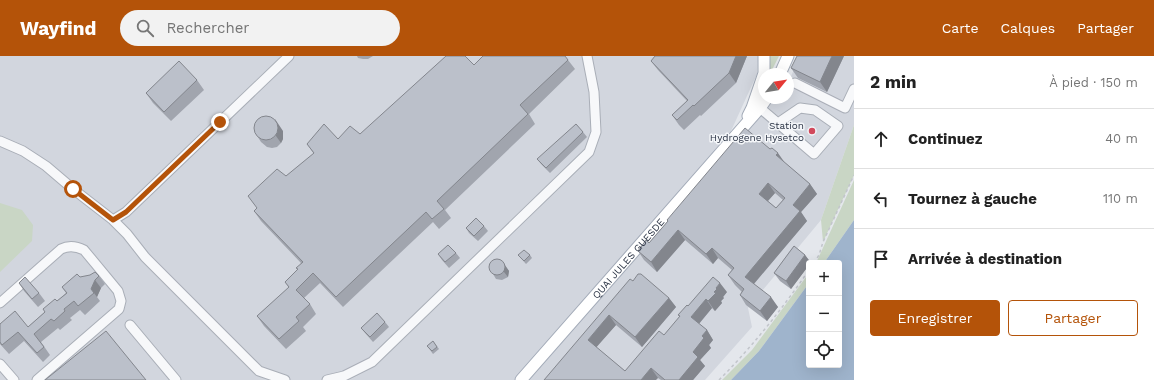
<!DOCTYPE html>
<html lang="fr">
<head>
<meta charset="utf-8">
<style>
  body { margin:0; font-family:"Work Sans",sans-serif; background:#f2f2f2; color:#222 }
  .controls { position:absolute; right:12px; bottom:12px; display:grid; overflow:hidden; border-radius:4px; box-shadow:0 4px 16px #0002 }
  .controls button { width:36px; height:36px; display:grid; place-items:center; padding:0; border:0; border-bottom:1px solid #e0e0e0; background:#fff; color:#222; font:20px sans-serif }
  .compass { position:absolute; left:758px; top:12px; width:36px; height:36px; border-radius:50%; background:#fff; box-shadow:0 4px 16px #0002; rotate:60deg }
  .stop { position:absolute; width:12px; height:12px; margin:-9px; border:3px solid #b45309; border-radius:50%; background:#fff }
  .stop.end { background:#b45309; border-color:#fff; box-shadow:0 1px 4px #0008 }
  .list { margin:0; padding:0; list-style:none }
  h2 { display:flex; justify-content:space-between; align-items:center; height:52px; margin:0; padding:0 16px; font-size:17px }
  h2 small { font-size:13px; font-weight:400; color:#767676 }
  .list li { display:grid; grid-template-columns:26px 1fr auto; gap:12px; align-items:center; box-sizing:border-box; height:60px; padding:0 16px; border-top:1px solid #e0e0e0 }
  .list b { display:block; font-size:15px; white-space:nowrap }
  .list em { font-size:13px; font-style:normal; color:#767676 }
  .actions { display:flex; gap:8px; padding:12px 16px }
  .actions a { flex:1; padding:9px 0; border:1px solid #b45309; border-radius:4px; text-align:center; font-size:14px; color:#b45309 }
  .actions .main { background:#b45309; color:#fff }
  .icon { flex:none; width:22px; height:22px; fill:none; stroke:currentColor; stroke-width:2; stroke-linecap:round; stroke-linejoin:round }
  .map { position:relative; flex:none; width:854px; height:324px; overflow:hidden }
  header { display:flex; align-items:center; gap:24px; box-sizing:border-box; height:56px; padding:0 20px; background:#b45309; color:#fff }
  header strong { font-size:19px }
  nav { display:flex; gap:22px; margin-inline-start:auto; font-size:14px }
  .search { width:280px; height:36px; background:#f2f2f2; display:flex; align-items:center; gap:10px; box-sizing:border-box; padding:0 14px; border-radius:22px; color:#767676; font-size:15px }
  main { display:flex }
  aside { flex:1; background:#fff }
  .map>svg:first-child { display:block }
  .built { fill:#d2d6de }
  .green { fill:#c9d6c5 }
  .water { fill:#9fb4cc }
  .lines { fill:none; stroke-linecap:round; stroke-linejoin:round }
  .minor-casing { stroke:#a9aeb7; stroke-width:11 }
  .major-casing { stroke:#a3abb8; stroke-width:13 }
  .path { stroke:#c2c5cb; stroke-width:1.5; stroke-dasharray:3 3; stroke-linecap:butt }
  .minor { stroke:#f7f8fa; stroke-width:9 }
  .major { stroke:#fff; stroke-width:11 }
  .wall { fill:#a1a5ae; fill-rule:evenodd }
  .shaded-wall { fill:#83868d }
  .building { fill:#bbc0ca; stroke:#83868d; fill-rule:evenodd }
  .route { stroke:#b45309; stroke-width:5 }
  .poi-dot { fill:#d1495b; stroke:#f4f6f9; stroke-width:1.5 }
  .labels { text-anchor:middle; stroke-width:3; stroke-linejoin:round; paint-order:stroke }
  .poi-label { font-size:10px; fill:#2b3445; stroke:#f4f6f9; text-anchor:end }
  .street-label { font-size:10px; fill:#2b3445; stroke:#f4f6f9 }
</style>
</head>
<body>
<header>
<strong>Wayfind</strong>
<div class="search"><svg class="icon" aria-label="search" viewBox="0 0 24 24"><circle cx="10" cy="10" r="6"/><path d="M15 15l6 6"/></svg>Rechercher</div>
<nav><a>Carte</a><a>Calques</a><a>Partager</a></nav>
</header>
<main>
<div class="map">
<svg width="854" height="324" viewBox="0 0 854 324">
  <rect width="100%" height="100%" fill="#e4e7ec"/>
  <!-- built -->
  <path class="built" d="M0,0H758L757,18L731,75L740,85L776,42H788V27L800,0H854V69L821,164L748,252L752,271L705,324H0Z"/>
  <!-- green -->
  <path class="green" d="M769,0H779L770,18H768Z
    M854,69V119L823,186L821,164Z
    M854,124V164L824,207H816Z
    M0,147L22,154L33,169L32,185L0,216Z
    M809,217V227L759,295L731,324H722L752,294Z"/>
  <!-- water -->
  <path class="water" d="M854,164V324H731L759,295L809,227V309H839V207H824Z"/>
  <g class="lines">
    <defs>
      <path id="minor" d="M795,27L845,52L854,33
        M760,52L814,98L838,70L815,54L800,52L778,67
        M0,85L23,95L46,110L73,133L113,164L127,178L145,201L259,315L285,324
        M113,164L126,156L289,0
        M0,247L61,193C69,189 76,190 84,194L118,235L121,245L119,253L37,324
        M130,269L176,324
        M0,308L14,324
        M327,324L344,320L372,306L589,96L596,76L594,36L587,0"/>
      <g id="major">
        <path d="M780,18L788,0"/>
        <path d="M748,60L752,52L764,17V0"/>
        <path id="s1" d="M521,324L760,52L767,42"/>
      </g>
    </defs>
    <!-- minor casing -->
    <use href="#minor" class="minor-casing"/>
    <!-- major casing -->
    <use href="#major" class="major-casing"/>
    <!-- path -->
    <path class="path" d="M814,207L819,199L823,186L854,119
      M719,324C753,290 782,253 809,214"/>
    <!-- minor -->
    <use href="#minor" class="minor"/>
    <!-- major -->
    <use href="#major" class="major"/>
  </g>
  <!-- wall -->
  <path class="wall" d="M357,0H373L368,3H363L358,2Z
    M655,0H747L736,27L701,60L700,59L684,74L679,69L672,59L687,45L658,14L651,5Z
    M844,0L827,36L798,22L791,12Z
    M568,4L575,13L529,58L535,68L445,154L451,162L439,173L433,166L343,251L320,227L304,242L310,248L316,258L303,271L306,275L286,293L264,270L257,260L289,232L285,226L297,214L301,207L261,165L254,155L286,120L314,98L307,88L360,78L474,9Z
    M197,24L204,34L171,65L153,47L146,37Z
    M283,75V83L281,87L277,91L272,92L267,91L261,86L256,78Z
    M583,76L587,81L550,117L541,108L537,103Z
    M784,106L810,128L817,138L801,156L807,165L754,228L778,251L767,265L746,249L740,239L742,236L735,229L728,219L732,214L718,202L713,208L685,184L657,216L644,204L638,195L649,187L668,165L667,164ZM775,137L783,144L776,152L768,145Z
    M484,170L488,175L478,185L469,177L466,172Z
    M794,190L805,199L811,207H809V209L791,233L780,225L774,217Z
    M456,197L460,202L449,212L442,204L438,198Z
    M518,199H530L532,202L526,208Z
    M502,205L509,215L508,221L502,224L496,223L493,218Z
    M99,220L105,228L101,232L97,241L100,245L85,259L80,254L70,262L72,264L60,274L58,272L41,286L50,299L43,306L24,285L9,298L0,288V268L28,271L66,237L62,231L80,221Z
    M633,225L669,242L676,251L642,291L616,269L596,291L625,315L664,279L680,261L678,259L688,250L727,236L723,241L724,242L721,245L722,247L715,255L712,252L699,268L707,274L713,284L709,289L711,292L700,304L705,310L693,324H661L658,322L544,324Z
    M19,227L39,237L45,245L38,251L24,235Z
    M385,266L389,271L373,286L365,277L361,272Z
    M433,285L439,293L433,298L427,290Z"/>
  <!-- shaded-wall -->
  <path class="shaded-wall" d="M736,0H747L736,27L729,17Z
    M832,0H844L827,36L820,26Z
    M275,63L283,75V83L281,87L276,80Z
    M778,97L785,107L776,99Z
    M768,127L775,137L766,147L759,138Z
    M810,128L817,138L801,156L807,165L752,230L745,221L793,149Z
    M678,174L685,184L657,216L651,206Z
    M712,192L718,202L713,208L706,198Z
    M805,199L811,207H809V209L791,233L786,225Z
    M502,205L509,215L508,221L504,216Z
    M95,224L101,232L97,241L91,233Z
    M720,227L727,236L723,241L724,242L721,245L722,247L715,255L708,245L714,236L716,232Z
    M771,241L778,251L767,265L760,255Z
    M669,242L676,251L642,291L635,281Z
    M706,243L712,252L697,270L691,261Z
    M609,259L616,269L594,294L588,284Z
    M707,274L713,284L709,289L711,292L700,304L705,310L693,324H679L693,296L702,280Z
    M651,312L658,322L656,324H641Z"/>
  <!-- building -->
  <path class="building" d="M446,0H465L474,9L483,0H565L568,4L520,49L528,58L437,145L444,153L432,163L426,156L336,241L313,217L296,234L310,248L296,261L299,265L279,283L257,260L289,231L285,226L298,213L296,212L303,206L254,155L257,152L248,140L277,113L286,120L314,97L307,88L324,68L338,83L350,70L360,78Z
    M655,0H736L729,17L694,50L693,49L677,64L672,59L688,44L651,5Z
    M797,0H832L820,26L791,12Z
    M179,5L197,24L164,56L146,37Z
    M254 72a12 12 0 1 1 24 0a12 12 0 1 1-24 0Z
    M576,68L583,76L546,112L537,103Z
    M745,72L770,93L772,92L778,97L776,99L810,128L793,149L800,155L745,221L771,241L760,255L740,239L744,233L728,219L734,212L712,192L706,198L678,174L651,206L638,195L646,184L649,187L668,165L667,164ZM768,127L785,142L776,152L759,138Z
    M476,162L484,170L474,180L466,172Z
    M448,189L456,197L445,206L438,198Z
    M794,190L805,199L786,225L774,217Z
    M524,194L530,199L524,205L518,199Z
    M489 211a8 8 0 1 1 16 0a8 8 0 1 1-16 0Z
    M95,216L99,220L95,224L91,233L94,237L78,250L74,245L64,253L65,255L54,265L51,263L34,278L44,291L37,297L18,276L2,289L0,286V268L15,255L28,271L45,256L43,253L55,243L57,245L67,237L62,231L77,218L80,221L90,219Z
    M638,218H641L669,242L635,281L609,259L588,284L625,315L659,275L664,279L680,260L678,259L687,249L688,250L713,221L720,227L716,232L717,233L714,236L716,237L708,245L706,243L691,261L707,274L702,280L704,282L693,296L698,301L679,324H665L651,312L641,324H544L630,223L633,225Z
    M25,221L39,237L32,243L19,227Z
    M377,257L385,266L370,281L361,272Z
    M106,275L146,324H45Z
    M433,285L437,291L432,295L427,290Z"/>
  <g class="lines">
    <!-- route -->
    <path class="route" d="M73,133L113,164L126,156L220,66"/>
  </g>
  <!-- markers -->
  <circle class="poi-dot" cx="812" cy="75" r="4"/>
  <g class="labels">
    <!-- poi labels -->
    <g class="poi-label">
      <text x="804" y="73">Station<tspan x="804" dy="12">Hydrogene Hysetco</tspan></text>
    </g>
    <!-- street labels -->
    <g class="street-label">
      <text dy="4" stroke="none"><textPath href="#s1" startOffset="162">QUAI JULES GUESDE</textPath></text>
    </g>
  </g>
</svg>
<div class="controls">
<button>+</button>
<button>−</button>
<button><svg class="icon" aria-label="locate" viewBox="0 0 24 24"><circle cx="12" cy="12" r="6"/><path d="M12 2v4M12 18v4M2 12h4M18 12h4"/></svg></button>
</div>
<svg class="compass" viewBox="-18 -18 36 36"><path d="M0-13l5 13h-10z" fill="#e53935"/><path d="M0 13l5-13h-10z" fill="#767676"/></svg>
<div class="stop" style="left:73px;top:133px"></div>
<div class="stop end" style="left:220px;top:66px"></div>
</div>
<aside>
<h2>2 min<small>À pied · 150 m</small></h2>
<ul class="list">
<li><svg class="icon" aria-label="ahead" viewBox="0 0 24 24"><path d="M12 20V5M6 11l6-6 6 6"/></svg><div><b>Continuez</b></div><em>40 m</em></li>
<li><svg class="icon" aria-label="left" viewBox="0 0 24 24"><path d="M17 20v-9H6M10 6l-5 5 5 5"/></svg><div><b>Tournez à gauche</b></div><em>110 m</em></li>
<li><svg class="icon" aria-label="arrive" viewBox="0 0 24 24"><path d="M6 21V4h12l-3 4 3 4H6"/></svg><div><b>Arrivée à destination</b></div></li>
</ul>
<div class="actions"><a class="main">Enregistrer</a><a>Partager</a></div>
</aside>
</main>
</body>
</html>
